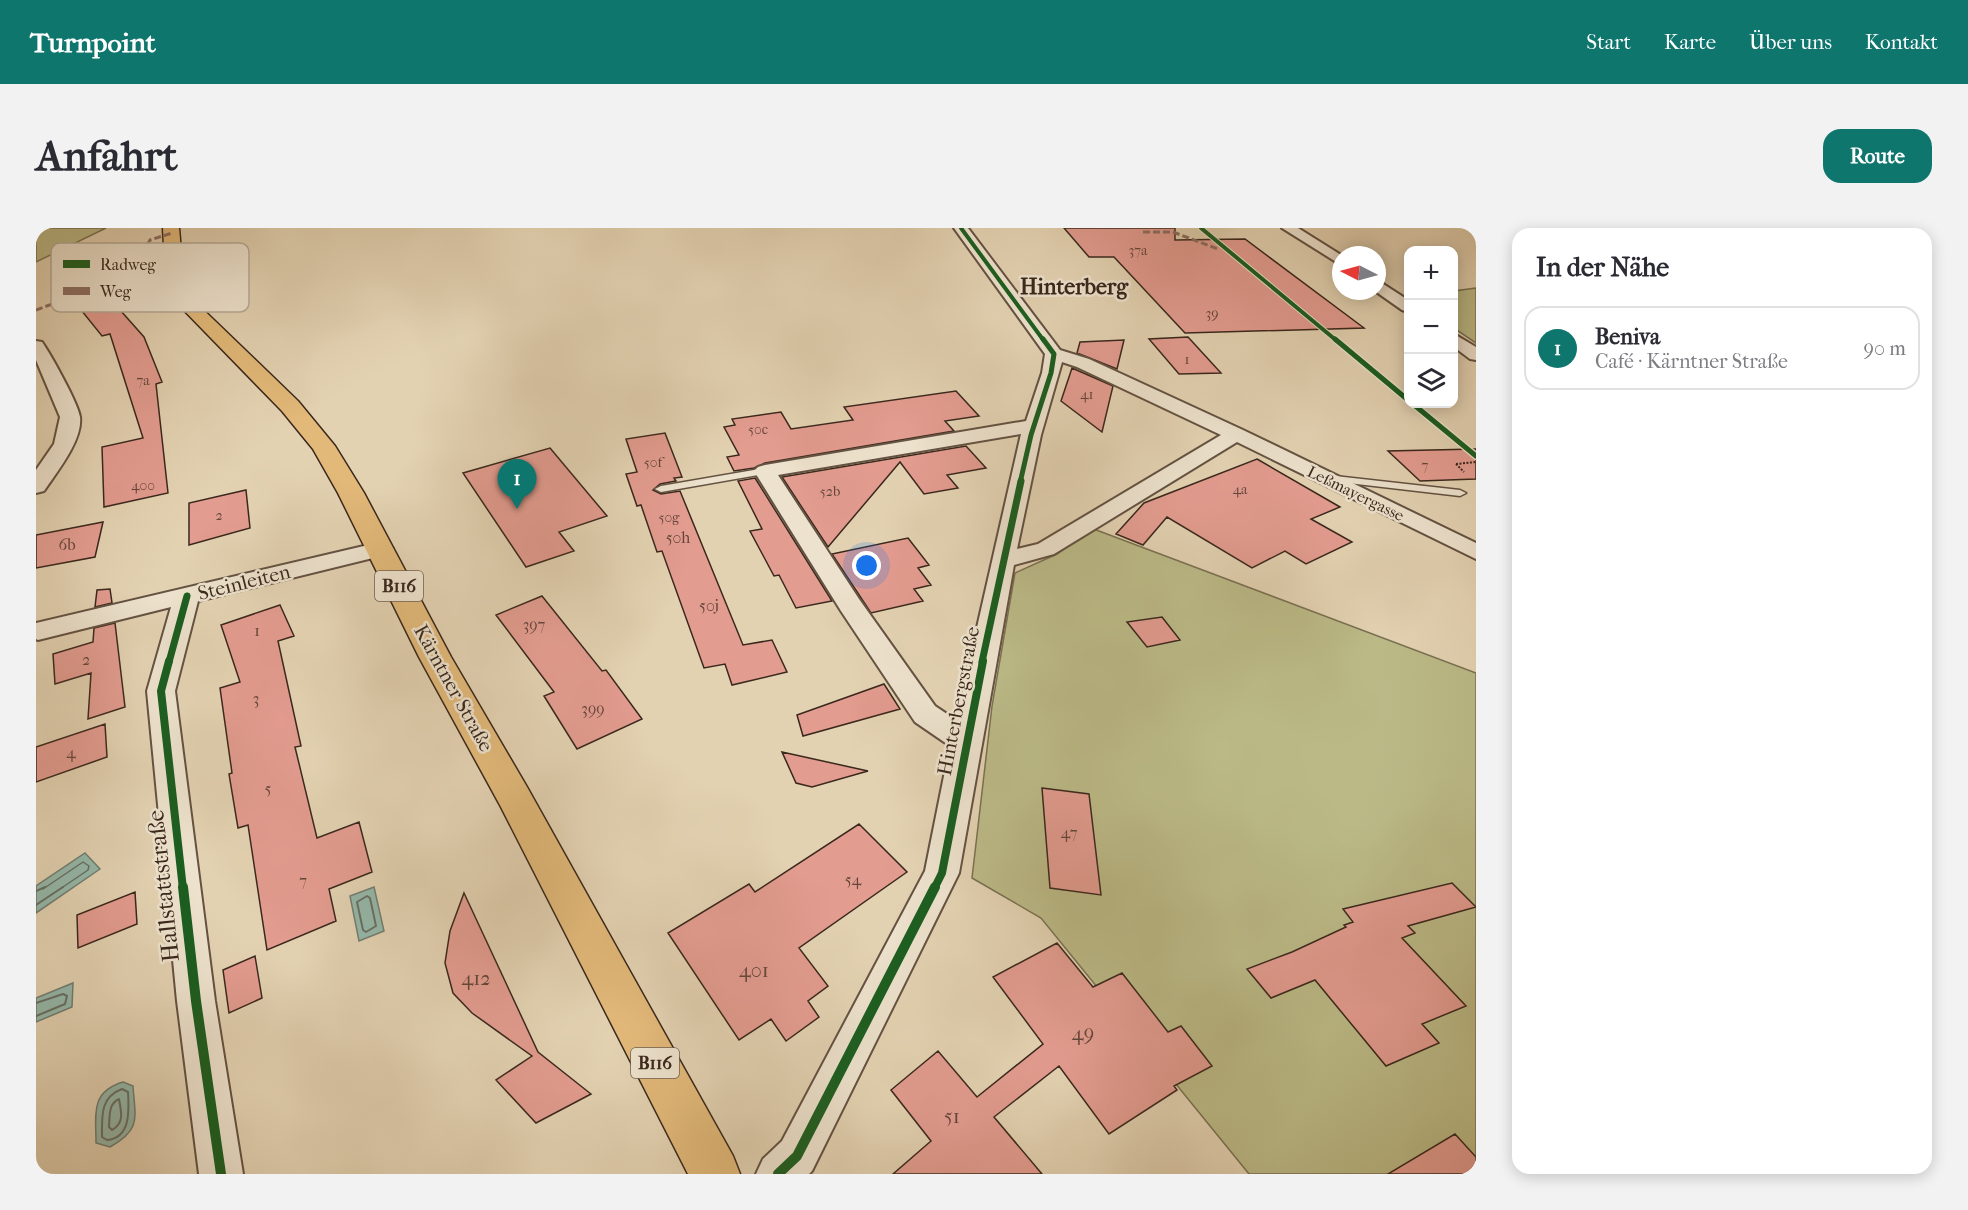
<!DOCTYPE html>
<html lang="de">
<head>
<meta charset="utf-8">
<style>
  body { margin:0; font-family:"IM FELL French Canon",serif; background:#f2f2f3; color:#2b2b33 }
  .controls { position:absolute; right:18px; top:18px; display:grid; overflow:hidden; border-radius:12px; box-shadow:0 3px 15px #0003 }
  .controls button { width:54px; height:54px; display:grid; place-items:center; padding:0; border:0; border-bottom:2px solid #e1e1e2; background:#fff; color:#2b2b33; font:30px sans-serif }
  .compass { position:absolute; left:1296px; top:18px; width:54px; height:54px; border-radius:50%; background:#fff; box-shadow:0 3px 15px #0003; rotate:276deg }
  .you { position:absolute; left:831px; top:338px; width:21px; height:21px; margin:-15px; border:4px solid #fff; border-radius:50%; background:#1a73e8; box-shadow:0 0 0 9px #1a73e833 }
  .badge { display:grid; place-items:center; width:39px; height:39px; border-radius:50%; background:#0f766e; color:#fff; font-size:20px; font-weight:700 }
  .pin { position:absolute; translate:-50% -50px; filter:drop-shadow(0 2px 3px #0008) }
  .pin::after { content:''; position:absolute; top:32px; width:21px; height:18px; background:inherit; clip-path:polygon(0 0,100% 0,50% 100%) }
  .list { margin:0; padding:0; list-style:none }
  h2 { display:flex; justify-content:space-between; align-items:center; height:78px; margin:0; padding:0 24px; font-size:26px }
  h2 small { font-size:20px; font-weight:400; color:#7c7c81 }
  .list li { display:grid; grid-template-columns:39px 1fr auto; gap:18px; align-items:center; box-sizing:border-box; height:84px; margin:0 12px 12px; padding:0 12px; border:2px solid #e1e1e2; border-radius:18px }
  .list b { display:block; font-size:22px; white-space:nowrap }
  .list p { margin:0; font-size:20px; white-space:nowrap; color:#7c7c81 }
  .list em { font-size:20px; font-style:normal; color:#7c7c81 }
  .icon { flex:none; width:33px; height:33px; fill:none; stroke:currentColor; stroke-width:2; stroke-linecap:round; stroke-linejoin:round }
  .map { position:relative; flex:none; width:1440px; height:946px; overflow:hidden; border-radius:18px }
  header { display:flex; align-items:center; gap:36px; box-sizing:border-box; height:84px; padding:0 30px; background:#0f766e; color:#fff }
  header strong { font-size:28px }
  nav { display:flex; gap:33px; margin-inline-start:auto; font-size:21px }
  .intro { display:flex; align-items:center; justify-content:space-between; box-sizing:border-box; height:144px; padding:0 36px }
  h1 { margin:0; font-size:42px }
  .button { padding:15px 27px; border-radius:18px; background:#0f766e; color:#fff; font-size:21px; font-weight:700 }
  main { display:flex; gap:36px; padding:0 36px }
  aside { flex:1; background:#fff; border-radius:18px; box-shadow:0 3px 15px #0003 }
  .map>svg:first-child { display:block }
  .green { fill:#bbba87; stroke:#7a7152; stroke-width:1.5 }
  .water { fill:#95b8aa; stroke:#717e72; stroke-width:1.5 }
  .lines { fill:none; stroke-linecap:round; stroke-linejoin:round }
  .shore-far1 { stroke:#687064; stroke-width:1.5 }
  .shore { stroke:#687064; stroke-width:2 }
  .building { fill:#e39c90; stroke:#3a281d; stroke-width:1.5 }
  .lane-casing { stroke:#645242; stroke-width:3 }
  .street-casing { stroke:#645242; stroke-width:4 }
  .primary-casing { stroke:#3a281d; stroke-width:3 }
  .path { stroke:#3a281d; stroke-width:2; stroke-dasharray:2 1.5; stroke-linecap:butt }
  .lane { fill:#ede2cd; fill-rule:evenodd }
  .street { fill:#ede2cd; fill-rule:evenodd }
  .primary { fill:#e2b979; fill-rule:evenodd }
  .quiet { stroke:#8d6e63; stroke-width:3; stroke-dasharray:7 3; stroke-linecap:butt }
  .cycleway-far4-casing { stroke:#ede2cd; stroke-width:6 }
  .cycleway-far3-casing { stroke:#ede2cd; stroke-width:8 }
  .cycleway-far2-casing { stroke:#ede2cd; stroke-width:10 }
  .cycleway-far1-casing { stroke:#ede2cd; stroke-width:12 }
  .cycleway-casing { stroke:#ede2cd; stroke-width:14 }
  .cycleway-far4 { stroke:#1b5e20; stroke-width:4 }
  .cycleway-far3 { stroke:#1b5e20; stroke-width:5 }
  .cycleway-far2 { stroke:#1b5e20; stroke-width:7 }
  .cycleway-far1 { stroke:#1b5e20; stroke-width:8 }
  .cycleway { stroke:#1b5e20; stroke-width:10 }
  .labels { text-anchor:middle; stroke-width:5; stroke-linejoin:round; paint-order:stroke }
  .far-number-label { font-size:14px; fill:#64453a }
  .far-street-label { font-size:16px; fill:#3a281d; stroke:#ede2cd }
  .number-label { font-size:16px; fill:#64453a }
  .shield { fill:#ede2cd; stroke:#706052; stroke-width:1.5 }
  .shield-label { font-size:18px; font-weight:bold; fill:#3a281d }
  .street-label { font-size:20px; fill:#3a281d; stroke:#ede2cd }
  .near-number-label { font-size:20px; fill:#64453a }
  .far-district-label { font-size:22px; font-weight:bold; fill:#3a281d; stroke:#ede2cd }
  .near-street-label { font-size:24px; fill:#3a281d; stroke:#ede2cd }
  .key { fill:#ede2cd; stroke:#b7aa98; stroke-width:1.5 }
  .key-label { font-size:16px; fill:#3a281d }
</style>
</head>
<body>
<header>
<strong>Turnpoint</strong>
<nav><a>Start</a><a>Karte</a><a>Über uns</a><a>Kontakt</a></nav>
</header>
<div class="intro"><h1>Anfahrt</h1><a class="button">Route</a></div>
<main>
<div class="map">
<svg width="1440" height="946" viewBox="0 0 1440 946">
  <rect width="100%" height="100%" fill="#e3d2b2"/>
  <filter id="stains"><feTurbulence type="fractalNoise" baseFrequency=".00333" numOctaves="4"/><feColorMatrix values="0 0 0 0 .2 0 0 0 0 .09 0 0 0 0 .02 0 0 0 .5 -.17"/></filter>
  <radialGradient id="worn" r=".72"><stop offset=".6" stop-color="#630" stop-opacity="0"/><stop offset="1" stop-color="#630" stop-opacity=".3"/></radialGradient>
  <!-- green -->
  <path class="green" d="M0,0H70L0,34Z
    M1440,60V115L1418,100V63Z
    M1055,300L1440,445V946H1213L1005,690L936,650L956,478L979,345L1021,326Z"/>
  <!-- water -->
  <path class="water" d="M49,625L64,641L0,685V658Z
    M338,659L348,703L323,713L314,668Z
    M37,755L36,779L0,794V770Z
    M87,854L97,858C99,890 106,901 74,919L60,915C60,886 54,864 87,854Z"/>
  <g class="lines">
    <!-- shore-far1 -->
    <path class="shore-far1" d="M7,661L47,634L53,638L52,642L24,661"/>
    <!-- shore -->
    <path class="shore" d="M0,663L9,659
      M331,668L334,670L340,698L330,704L327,702L321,674Z
      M0,677L27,659
      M0,775L27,766L31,768L29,776L0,788
      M86,861L92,864C93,882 95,910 71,912L66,909C66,888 64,869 86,861Z
      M83,871C85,883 89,895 76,902L73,899C74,888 72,876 83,871Z"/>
  </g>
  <!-- building -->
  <path class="building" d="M1028,0H1139V12L1209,11L1328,100L1149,105L1078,29H1053Z
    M45,38L108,109L126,154L120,156L132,265L68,279L66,219L107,210L74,106L66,108L25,57Z
    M1152,109L1185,145L1143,146L1113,111Z
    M1088,112L1081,141L1041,125L1044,114Z
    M1036,140L1077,158L1066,204L1025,173Z
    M920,163L943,188L909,193L918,203L729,235L718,240L698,243L691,229L703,227L688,199L699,197L696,191L745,184L755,201L817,192L808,179Z
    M629,205L646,249L638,250L640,253L624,256L617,262L625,266L644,263L707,417L736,412L751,444L696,457L689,436L668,440L626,323L621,324L605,277L601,278L590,246L601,244L590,211Z
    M930,218L950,240L911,247L922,260L888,266L864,234L792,319L746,249Z
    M514,220L571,288L523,304L538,323L490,339L427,245Z
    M1440,221V251L1384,253L1352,223Z
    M1221,231L1304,279L1275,291L1316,314L1270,336L1249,323L1216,340L1131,289L1107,317L1080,306L1108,275Z
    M719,250L796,373L760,380L743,347L738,348L714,303L726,301L702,253Z
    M210,262L214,300L153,317V275Z
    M67,294L59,329L0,340V307Z
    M872,310L893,337L882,340L895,357L878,361L887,373L835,385L796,326Z
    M74,361L76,375L59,379L61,362Z
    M506,368L566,443L570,442L606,491L541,521L508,468L518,464L460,387Z
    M244,377L258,408L242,413L265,518L259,519L281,610L323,594L336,644L293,661L300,693L231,722L212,597L202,600L193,546L196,545L184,460L204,454L185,397Z
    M1126,389L1144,412L1111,419L1091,394Z
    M79,395L89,479L52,491L55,445L19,456L17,426L57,414L58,400Z
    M848,456L864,481L767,508L761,487Z
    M69,496L71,529L0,554V519Z
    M746,524L832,543L776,559L760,555Z
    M1006,560L1053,566L1065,667L1014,660Z
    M823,596L871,644L763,720L792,758L772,773L783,789L750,813L735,791L703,812L632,705L713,656L719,664Z
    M1416,655L1440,679L1372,698L1379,705L1366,710L1430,778L1386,796L1403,815L1350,838L1279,752L1235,770L1211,741L1256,724L1310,699L1308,697L1317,694L1307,681Z
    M99,664L101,696L42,720L41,687Z
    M428,665L502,824L555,866L500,895L460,852L496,828L436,785L417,765L409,735L414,703Z
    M1021,715L1057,759L1086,745L1132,804L1145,798L1176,838L1138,858L1141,862L1073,906L1023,838L958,889L1006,946H857L895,913L855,862L902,823L941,869L1007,816L957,749Z
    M219,728L226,770L193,785L187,742Z
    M1419,906L1440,929V946H1352Z"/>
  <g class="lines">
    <defs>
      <path id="lane" d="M729,240L735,243L733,245L625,264L619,261L625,258Z
        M1290,247L1424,262L1430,265L1424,268L1286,252V248Z"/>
      <path id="street" d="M918,0H932L1024,122L1053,131L1207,202L1440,315V331L1201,214L1018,326L978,337L923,645L776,943L773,946H720L727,931L746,913L889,643L914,518L879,494L805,383L718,243L722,239L729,237L990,193L1006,145L1009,126ZM1026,134L1041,139L1185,207L1002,316L981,321L1005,207ZM985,206L920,492L899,478L823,371L742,247Z
        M1246,0H1262L1305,27V37Z
        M1341,52L1372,72V84L1366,82L1339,63Z
        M1418,106L1440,119V132L1434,131L1418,119Z
        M0,113L6,114C15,127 42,175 44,189C47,212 20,245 8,263L0,265V242L18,216L24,189L0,132Z
        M345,314L353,316L357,321L353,326L162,373L139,463L179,773L207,946H163L141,773L111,463L135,379L2,412L0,411V395Z"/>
      <path id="primary" d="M127,0H143L148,58L152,67L262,173L299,218L328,265L415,429L491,559L697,928L704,946H652L465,579L383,429L302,265L277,221L246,183L135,69L130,58Z"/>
    </defs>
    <!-- lane casing -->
    <use href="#lane" class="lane-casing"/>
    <!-- street casing -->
    <use href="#street" class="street-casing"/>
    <!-- primary casing -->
    <use href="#primary" class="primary-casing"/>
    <!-- path -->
    <path class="path" d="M1420,236L1428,244
      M1420,236L1440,234"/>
    <!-- lane -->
    <use href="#lane" class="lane"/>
    <!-- street -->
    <use href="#street" class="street"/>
    <!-- primary -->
    <use href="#primary" class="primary"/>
    <!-- quiet -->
    <path class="quiet" d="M1107,4H1137L1182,21
      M37,38L30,45L31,49C72,60 96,50 114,12L136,5
      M0,82L70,56"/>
    <defs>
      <path id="cycleway-far4" d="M925,0L1008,113
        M1165,0L1301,113"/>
      <path id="cycleway-far3" d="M1299,111L1372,172
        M1377,176L1440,228
        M984,255L995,207L1015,145L1018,126L1007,111"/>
      <path id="cycleway-far2" d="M133,434L151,368
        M946,434L985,253"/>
      <path id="cycleway-far1" d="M133,433L125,463L147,661
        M898,661L906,645L947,433"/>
      <path id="cycleway" d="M147,659L160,773L185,946
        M742,946L761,928L899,659"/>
    </defs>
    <!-- cycleway-far4 casing -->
    <use href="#cycleway-far4" class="cycleway-far4-casing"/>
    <!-- cycleway-far3 casing -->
    <use href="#cycleway-far3" class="cycleway-far3-casing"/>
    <!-- cycleway-far2 casing -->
    <use href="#cycleway-far2" class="cycleway-far2-casing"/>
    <!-- cycleway-far1 casing -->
    <use href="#cycleway-far1" class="cycleway-far1-casing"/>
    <!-- cycleway casing -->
    <use href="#cycleway" class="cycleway-casing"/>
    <!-- cycleway-far4 -->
    <use href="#cycleway-far4" class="cycleway-far4"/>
    <!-- cycleway-far3 -->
    <use href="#cycleway-far3" class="cycleway-far3"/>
    <!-- cycleway-far2 -->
    <use href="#cycleway-far2" class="cycleway-far2"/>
    <!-- cycleway-far1 -->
    <use href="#cycleway-far1" class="cycleway-far1"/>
    <!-- cycleway -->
    <use href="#cycleway" class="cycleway"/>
  </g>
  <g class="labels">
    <!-- far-number labels -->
    <g class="far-number-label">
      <text x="1102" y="27">37a</text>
      <text x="1176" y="90">39</text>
      <text x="1151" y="136">1</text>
      <text x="107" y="157">7a</text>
      <text x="1051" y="171">41</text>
      <text x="722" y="206">50c</text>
      <text x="617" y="239">50f</text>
      <text x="1389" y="242">7</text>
      <text x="107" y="262">400</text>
      <text x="1204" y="266">4a</text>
      <text x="794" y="268">52b</text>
      <text x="183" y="292">2</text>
      <text x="633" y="294">50g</text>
    </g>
    <!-- far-street labels -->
    <g class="far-street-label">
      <text transform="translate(1320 265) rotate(26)" y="6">Leßmayergasse</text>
    </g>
    <!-- number labels -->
    <g class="number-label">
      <text x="642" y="315">50h</text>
      <text x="31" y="322">6b</text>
      <text x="673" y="383">50j</text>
      <text x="498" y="402">397</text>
      <text x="221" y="408">1</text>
      <text x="50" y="437">2</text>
      <text x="220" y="476">3</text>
      <text x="557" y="486">399</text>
      <text x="35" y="530">4</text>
      <text x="232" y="566">5</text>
      <text x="1033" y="610">47</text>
      <text x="817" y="657">54</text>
      <text x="267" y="658">7</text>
    </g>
    <!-- shield labels -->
    <g class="shield">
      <rect x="339" y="343" width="48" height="30" rx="4.5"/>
      <rect x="595" y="820" width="48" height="30" rx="4.5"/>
    </g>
    <g class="shield-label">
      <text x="363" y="364">B116</text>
      <text x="619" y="841">B116</text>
    </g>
    <!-- street labels -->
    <g class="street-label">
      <text transform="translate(208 354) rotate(-14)" y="7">Steinleiten</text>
      <text transform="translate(418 460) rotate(61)" y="7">Kärntner Straße</text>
      <text transform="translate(922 473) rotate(-79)" y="7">Hinterbergstraße</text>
    </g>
    <!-- near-number labels -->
    <g class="near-number-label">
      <text x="718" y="749">401</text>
      <text x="440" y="757">412</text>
      <text x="1047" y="812">49</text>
      <text x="916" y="895">51</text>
    </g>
    <!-- far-district labels -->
    <g class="far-district-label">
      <text x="1038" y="66">Hinterberg</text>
    </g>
    <!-- near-street labels -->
    <g class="near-street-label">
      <text transform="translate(127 658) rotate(-96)" y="8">Hallstattstraße</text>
    </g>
  </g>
  <!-- legend -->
  <rect x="15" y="15" width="198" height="69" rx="9" class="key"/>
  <rect x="27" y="32" width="27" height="8" fill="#1b5e20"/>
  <rect x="27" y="59" width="27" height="8" fill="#8d6e63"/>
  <g class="key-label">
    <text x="64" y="42">Radweg</text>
    <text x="64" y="69">Weg</text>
  </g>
  <rect width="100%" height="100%" filter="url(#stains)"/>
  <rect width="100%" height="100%" fill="url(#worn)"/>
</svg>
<div class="controls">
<button>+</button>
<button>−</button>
<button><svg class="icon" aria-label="layers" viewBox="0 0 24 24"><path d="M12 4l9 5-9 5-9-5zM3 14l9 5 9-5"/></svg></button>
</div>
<svg class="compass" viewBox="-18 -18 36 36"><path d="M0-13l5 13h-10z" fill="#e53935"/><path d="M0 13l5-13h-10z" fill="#7c7c81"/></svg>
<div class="you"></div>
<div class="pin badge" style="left:481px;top:281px">1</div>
</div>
<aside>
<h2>In der Nähe<small></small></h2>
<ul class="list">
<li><span class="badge">1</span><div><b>Beniva</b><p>Café · Kärntner Straße</p></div><em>90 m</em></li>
</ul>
</aside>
</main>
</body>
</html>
